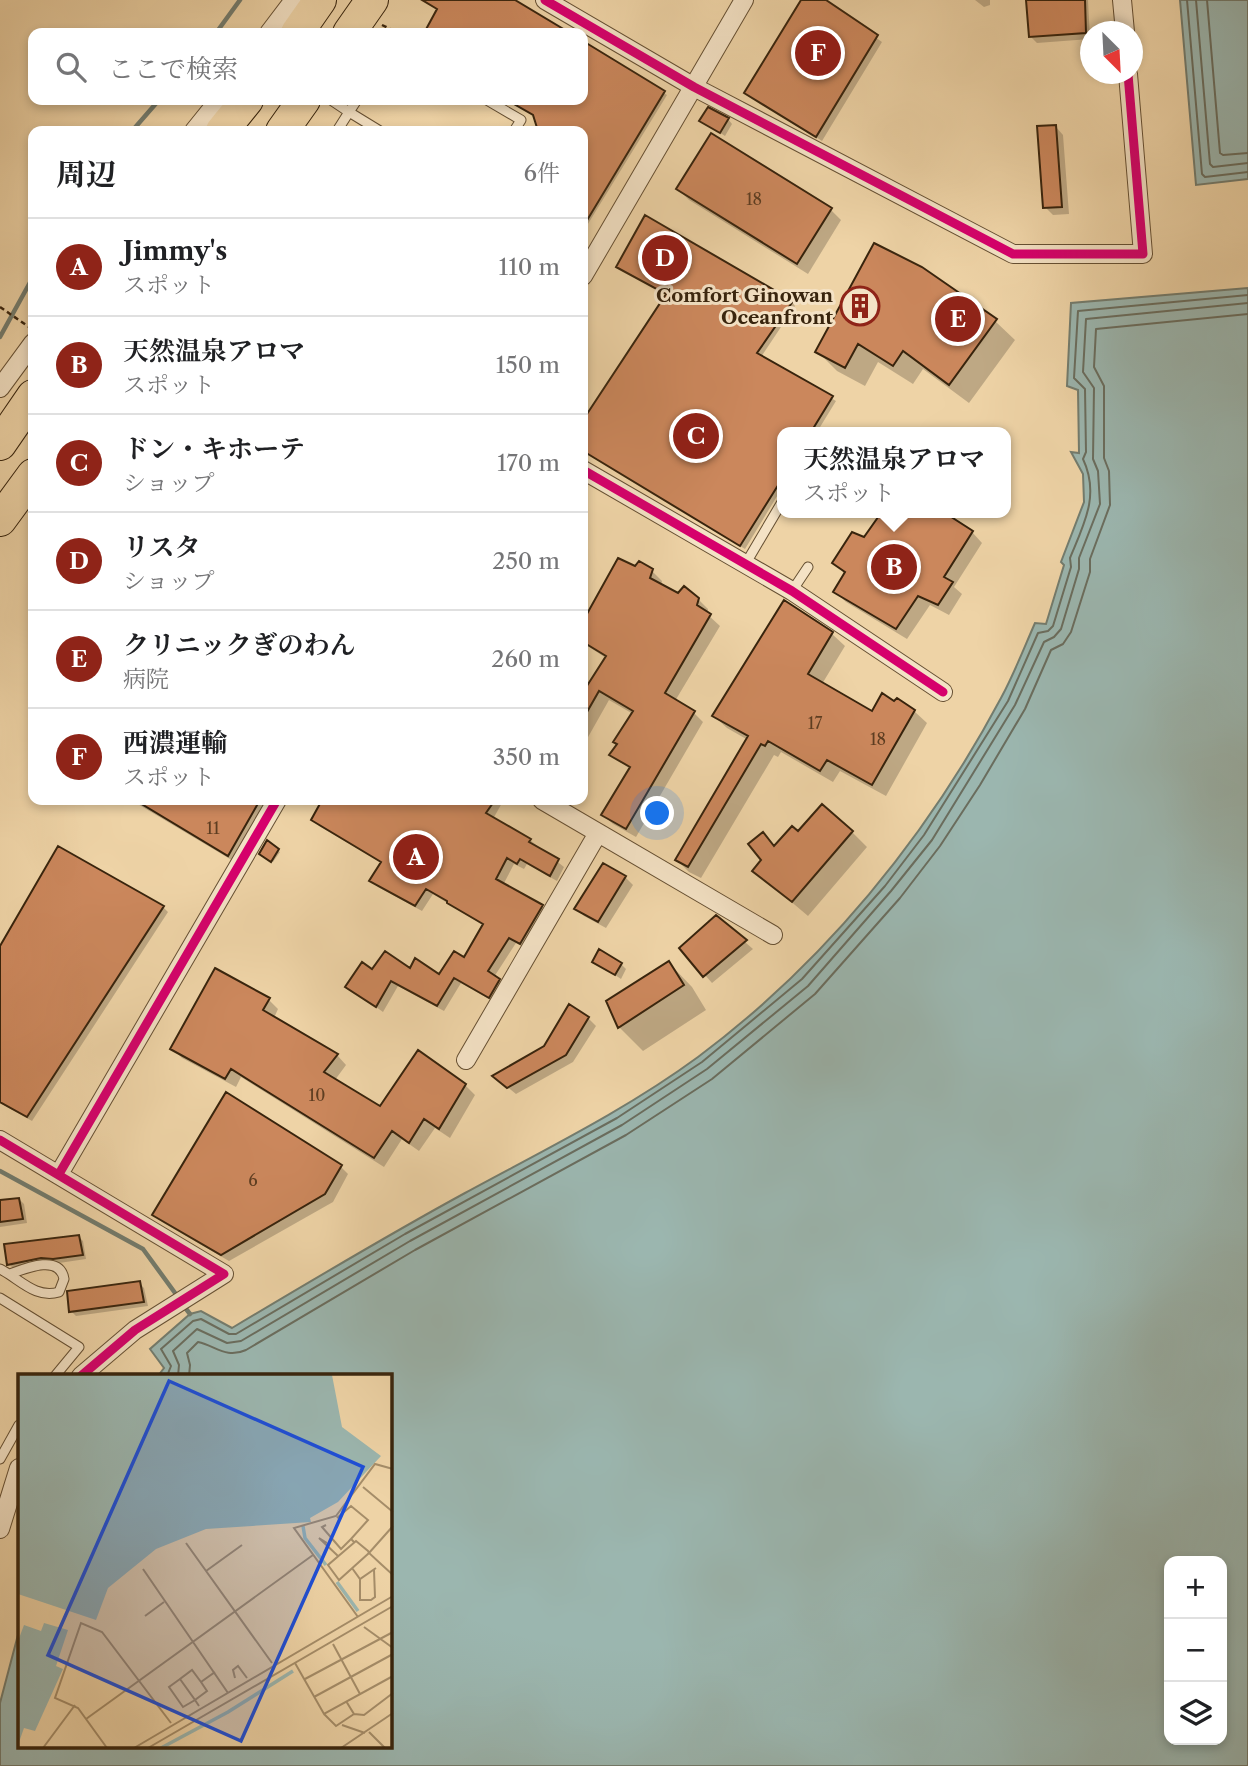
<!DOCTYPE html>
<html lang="ja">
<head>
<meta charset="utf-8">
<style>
  body { margin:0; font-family:"Libre Caslon Text","Noto Serif JP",serif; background:#f2f2f2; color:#202124 }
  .controls { position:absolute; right:21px; bottom:21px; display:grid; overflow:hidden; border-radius:14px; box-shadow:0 4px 10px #0003 }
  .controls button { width:63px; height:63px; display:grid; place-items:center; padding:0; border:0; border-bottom:2px solid #e0e0e0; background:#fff; color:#202124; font:35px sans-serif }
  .compass { position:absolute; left:1080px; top:21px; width:63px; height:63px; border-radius:50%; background:#fff; box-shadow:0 4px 10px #0003; rotate:156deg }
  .you { position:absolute; left:658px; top:814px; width:24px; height:24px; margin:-18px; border:5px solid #fff; border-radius:50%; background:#1a73e8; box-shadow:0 0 0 10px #1a73e833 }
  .badge { display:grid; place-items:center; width:46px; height:46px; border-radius:50%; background:#8f2418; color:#fff; font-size:23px; font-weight:700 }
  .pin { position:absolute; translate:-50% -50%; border:4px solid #fff; box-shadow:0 2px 7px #0006 }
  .popup { position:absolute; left:777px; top:427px; width:234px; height:91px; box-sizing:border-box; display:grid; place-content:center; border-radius:14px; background:#fff; filter:drop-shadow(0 2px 5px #0005); font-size:23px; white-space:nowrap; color:#757577 }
  .popup b { font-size:26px; color:#202124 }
  .popup::after { content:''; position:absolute; left:50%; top:100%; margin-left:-14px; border:14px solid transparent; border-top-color:#fff }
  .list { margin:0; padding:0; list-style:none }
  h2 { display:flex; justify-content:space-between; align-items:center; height:91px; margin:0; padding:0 28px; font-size:30px }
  h2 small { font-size:23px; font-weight:400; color:#757577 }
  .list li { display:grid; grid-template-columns:46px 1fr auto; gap:21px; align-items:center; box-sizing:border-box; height:98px; padding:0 28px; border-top:2px solid #e0e0e0 }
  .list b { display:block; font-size:26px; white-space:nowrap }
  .list p { margin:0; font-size:23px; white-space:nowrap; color:#757577 }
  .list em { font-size:23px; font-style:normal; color:#757577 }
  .icon { flex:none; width:38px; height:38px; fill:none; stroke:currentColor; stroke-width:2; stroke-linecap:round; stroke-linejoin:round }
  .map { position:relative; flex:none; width:1248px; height:1766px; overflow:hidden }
  .search { position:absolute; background:#fff; box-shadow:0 4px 10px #0003; left:28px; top:28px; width:560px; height:77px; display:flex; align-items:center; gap:18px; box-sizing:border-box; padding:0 24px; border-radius:14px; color:#757577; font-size:26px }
  .panel { position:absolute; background:#fff; box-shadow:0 4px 10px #0003; left:28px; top:126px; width:560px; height:679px; border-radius:14px }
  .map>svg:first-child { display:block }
  .water { fill:#9bb6af; stroke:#737c6e; stroke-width:2; fill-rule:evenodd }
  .shadow { fill:#0003 }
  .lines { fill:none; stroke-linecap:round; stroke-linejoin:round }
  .shore { stroke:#6a6d5e; stroke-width:2 }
  .stream { stroke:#737c6e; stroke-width:4.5 }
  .building { fill:#cb875c; stroke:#38240d; stroke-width:2 }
  .lane-casing { stroke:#665033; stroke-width:11 }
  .street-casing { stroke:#665033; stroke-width:20 }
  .highway-casing { stroke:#38240d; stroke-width:34 }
  .path { stroke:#38240d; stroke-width:2.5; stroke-dasharray:5 3.5; stroke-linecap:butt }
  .lane { stroke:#f4e2c5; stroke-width:9 }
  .street { stroke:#f4e2c5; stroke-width:18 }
  .highway { stroke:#eed3a6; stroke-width:32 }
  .cycleway-casing { stroke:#f4e2c5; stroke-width:13 }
  .cycleway { stroke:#d6006c; stroke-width:9 }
  .labels { text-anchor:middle; stroke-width:6; stroke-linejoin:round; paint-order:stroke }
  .number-label { font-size:16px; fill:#5d3d21 }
  .poi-label { font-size:19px; font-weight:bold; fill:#38240d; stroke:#f4e2c5; text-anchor:end }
  .inset-river { fill:none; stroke:#9bb6af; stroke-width:3.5 }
  .inset-road { fill:none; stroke:#a58d69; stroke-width:2 }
  .view { fill:#1d4ed8; fill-opacity:0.15; stroke:#1d4ed8; stroke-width:3.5 }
  .inset-edge { fill:none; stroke:#38240d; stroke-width:3.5 }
</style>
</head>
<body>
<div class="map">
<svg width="1248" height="1766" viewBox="0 0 1248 1766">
  <rect width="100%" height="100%" fill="#eed3a6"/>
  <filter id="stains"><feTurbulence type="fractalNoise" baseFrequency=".00286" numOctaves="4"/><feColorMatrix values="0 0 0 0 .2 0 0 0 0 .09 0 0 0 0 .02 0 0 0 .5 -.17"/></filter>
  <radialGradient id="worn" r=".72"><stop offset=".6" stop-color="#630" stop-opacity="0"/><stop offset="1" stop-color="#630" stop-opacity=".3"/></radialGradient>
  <!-- water -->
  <path class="water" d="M1180,0H1248V179L1196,185Z
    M1248,288V1766H0V1703L19,1631V1747H390V1376H158L164,1368L150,1349L190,1314L201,1311L232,1328C309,1282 386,1236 465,1193C544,1150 626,1110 698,1057C824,963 927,837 1001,698C1014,674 1024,648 1035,623L1046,624L1064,565L1061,562L1084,502L1083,474L1071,452L1079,453L1078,390L1067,386L1071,303ZM1169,1561H1222V1740H1169Z"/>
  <!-- shadow -->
  <path class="shadow" d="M434,0H512L567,33H426L439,9Z
    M803,0H823L882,42L822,141L747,93Z
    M975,0H990V5L984,7Z
    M1027,0H1088L1090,39L1037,43L1031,37Z
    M583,43L667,95L583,232V131H540L535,115L508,100H583Z
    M728,119L732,124L725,136L702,121Z
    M1056,127L1063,135L1069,214L1053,215L1045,207Z
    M711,136L831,210L841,220L808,274L689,200L678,189Z
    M875,246L995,321L1015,340L969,403L923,369L913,384L878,362L865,386L837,371L817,351Z
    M618,267L792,302L795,306L761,357L836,401L817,432H782V488L745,549L583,451V423L668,295Z
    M883,513H932L972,532L982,543L954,587L962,594L949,615L930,605L907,639L846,602L835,592L844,573L834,562L865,540Z
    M619,560L636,569L639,563L652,571L662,581L661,586L679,595L698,599L708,609L707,614L720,626L675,701L693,712L703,722L636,837L613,824L603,815L631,770L611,754L633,714L609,700L583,746V695L606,658L583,643V625Z
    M832,634L845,646L822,684L873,713L914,711L927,723L886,796L840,771L833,782L781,752L778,757L774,755L701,878L689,872L677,860L748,740L727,728L714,716Z
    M131,800H266L273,807L240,865Z
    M324,800H499L502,803L493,819L530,840L564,867L557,881L527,864L524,869L514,864L503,885L542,907L548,913L527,949L516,943L494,977L505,986L496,1003L461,983L444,1011L398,986L383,1012L348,987L373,971L410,970L440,976L464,960L484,926L433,894L422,911L378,887L371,880L382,863L319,826L313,819Z
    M852,832L867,847L808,916L755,871L763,860V835L776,848L798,834Z
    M278,851L280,852L273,862L263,856Z
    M625,877L633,885L606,928L584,916L576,908Z
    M163,907L168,912L32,1121L0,1103V949Z
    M716,917L753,949L712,983L705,975Z
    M594,961L621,964L626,969L621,979Z
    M669,963L692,987L706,1010L643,1051L619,1027Z
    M269,1000L278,1009L274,1018L337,1055L346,1065L335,1080L380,1108L465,1085L475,1095L450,1138L435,1128L419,1151L402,1139L384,1167L241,1077L236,1087L182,1058L172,1048Z
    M588,1018L596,1026L573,1062L516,1094L495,1077Z
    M340,1166L348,1174L333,1202L229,1261L162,1222L154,1215Z
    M19,1199L24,1204L27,1223L0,1227V1202Z
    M78,1236L83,1241L86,1259L59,1263L46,1262L14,1269L9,1264Z
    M139,1283L144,1288L148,1306L76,1316L71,1311Z"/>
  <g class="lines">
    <!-- shore -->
    <path class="shore" d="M1187,0L1202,174L1205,177L1248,172
      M1196,0L1210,164L1213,167L1248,163
      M1207,0L1220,153L1223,155L1248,153
      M167,1376L171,1366L161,1349L193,1321L201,1319L229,1334H236L405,1234L617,1118L702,1062L802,979L885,886L924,835L1008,701L1038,633L1048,631L1053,626L1071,567L1070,558C1084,524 1100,495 1083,459L1086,452L1085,389L1074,378L1078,311L1248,295
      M178,1376L179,1365L173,1351L197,1329L227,1343L241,1341L410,1241L622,1125L707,1069L808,986L891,891L932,840L1015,705L1044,642L1054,637L1061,629L1079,569V558L1100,504L1098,471L1093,459L1094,388L1083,372L1086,319L1248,303
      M189,1376L190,1365L187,1353L198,1342C216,1346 226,1359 246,1350L415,1250L626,1135L712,1079L815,994L900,898L940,846L980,785L1025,709L1051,650L1063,644L1071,632L1090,572V559L1110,505L1109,471L1104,458V386L1094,367L1096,329L1248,314"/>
    <!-- stream -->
    <path class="stream" d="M216,33L240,0
      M132,131L159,100
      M0,337L33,277
      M0,1171L143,1249L178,1297
      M183,1305L190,1314"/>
  </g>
  <!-- building -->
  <path class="building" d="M422,0H515L570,33H424L437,9Z
    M801,0H826L878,35L816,137L744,93Z
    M1026,0H1085L1086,33L1029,37Z
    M583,41L665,91L583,227V131H538L533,115L507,100H583Z
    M708,107L729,118L720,133L699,121Z
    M1056,125L1062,207L1043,208L1037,126Z
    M711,133L832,208L797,264L676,189Z
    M645,215L793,301L757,353L833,396L811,432H782V479L740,546L583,451V420L666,294L616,267Z
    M874,243L922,267L997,319L949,385L903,351L893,366L858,344L845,368L815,352Z
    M881,513H945L973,531L944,577L953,582L938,605L918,596L896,629L833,592L845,572L832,563L852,532L864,537Z
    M618,558L635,566L639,561L653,569L650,578L678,593L684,586L699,598L697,605L711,614L665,693L695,711L626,829L601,815L630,767L609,755L617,744L613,742L633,711L599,691L583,719V692L606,656L583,642V621Z
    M784,600L833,632L808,674L872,711L882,693L894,701L897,698L915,710L872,785L827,760L820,771L768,741L765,746L761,744L688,867L675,860L748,736L712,716Z
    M135,800H260L228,856Z
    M322,800H495L486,813L531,839L529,842L559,859L550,876L520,859L517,864L507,858L496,879L543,905L520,944L509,938L488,971L500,979L489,998L454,978L437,1006L391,981L376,1007L345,987L362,962L372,969L385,951L410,968L415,958L439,974L454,951L464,957L483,924L447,903V901L426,889L415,906L369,881L381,862L311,820Z
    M822,804L853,831L792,902L752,871L761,860L748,844L763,832L774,846L792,826L798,831Z
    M267,840L279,849L271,862L259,854Z
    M58,846L164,906L27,1117L0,1102V946Z
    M603,863L626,876L598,922L574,909Z
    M716,915L747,940L703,977L679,948Z
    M599,949L622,963L615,975L592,962Z
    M669,961L684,985L618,1028L606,1001Z
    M215,968L270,998L263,1010L338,1054L324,1072L380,1106L418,1050L466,1084L439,1129L424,1119L409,1143L392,1131L374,1158L231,1069L225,1079L170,1049Z
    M569,1004L589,1017L566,1055L507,1088L492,1076L544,1046Z
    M226,1092L342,1165L325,1194L221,1255L152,1215Z
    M19,1198L23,1219L0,1222V1200Z
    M79,1235L83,1255L53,1259L41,1258L7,1265L4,1244Z
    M140,1281L144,1302L69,1312L67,1291Z"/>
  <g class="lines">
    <defs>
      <path id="lane" d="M331,100L349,112L337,131
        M357,100L349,112L380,131
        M487,100L521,120L514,131
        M746,563L782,502
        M792,591L808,567
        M0,1269C20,1279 35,1299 59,1292L64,1279C60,1254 26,1268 10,1274
        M0,1298L79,1347L55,1376
        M0,1459L19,1425"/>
      <path id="street" d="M545,0L694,87L1013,254H1143L1128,74
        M1122,0L1125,32
        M269,33L294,0
        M194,131L219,100
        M583,276L744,0
        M0,388L33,343
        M583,470L792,591L943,692
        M542,800L773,935
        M466,1060L598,833
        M0,1140L224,1274L135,1330L81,1376
        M59,1174L277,800
        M0,1529L19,1468"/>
      <path id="highway" d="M297,33L320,0
        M349,33L372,0
        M222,131L247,100
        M282,131L304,100
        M0,444L33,396
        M0,520L33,475"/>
    </defs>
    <!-- lane casing -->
    <use href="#lane" class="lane-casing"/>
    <!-- street casing -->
    <use href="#street" class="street-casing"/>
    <!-- highway casing -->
    <use href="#highway" class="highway-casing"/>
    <!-- path -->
    <path class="path" d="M382,25L398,33
      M0,307L29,327"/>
    <!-- lane -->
    <use href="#lane" class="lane"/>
    <!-- street -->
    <use href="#street" class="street"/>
    <!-- highway -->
    <use href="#highway" class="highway"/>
    <defs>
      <path id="cycleway" d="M545,0L694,87L1013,254H1143L1128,74
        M583,470L792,591L943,692
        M0,1140L224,1274L135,1330L81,1376
        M59,1174L277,800"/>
    </defs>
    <!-- cycleway casing -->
    <use href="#cycleway" class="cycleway-casing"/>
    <!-- cycleway -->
    <use href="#cycleway" class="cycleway"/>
  </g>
  <!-- icons -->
  <defs>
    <symbol id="building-ring" viewBox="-11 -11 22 22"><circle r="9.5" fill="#f4e2c5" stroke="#8f2418" stroke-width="1.5"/><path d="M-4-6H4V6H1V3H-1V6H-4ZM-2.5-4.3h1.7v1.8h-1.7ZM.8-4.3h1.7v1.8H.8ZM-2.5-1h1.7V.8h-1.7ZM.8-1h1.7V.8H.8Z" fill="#8f2418"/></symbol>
  </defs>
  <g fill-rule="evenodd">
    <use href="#building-ring" x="838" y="284" width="44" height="44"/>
  </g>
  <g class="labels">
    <!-- number labels -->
    <g class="number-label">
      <text x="754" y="205">18</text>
      <text x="815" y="729">17</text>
      <text x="878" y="745">18</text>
      <text x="213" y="834">11</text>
      <text x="317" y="1101">10</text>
      <text x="253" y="1186">6</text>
    </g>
    <!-- poi labels -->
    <g class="poi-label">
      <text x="833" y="302">Comfort Ginowan<tspan x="833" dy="22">Oceanfront</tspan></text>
    </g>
  </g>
  <!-- overview -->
  <g transform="translate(18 1374)">
    <rect width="374" height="374" fill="#eed3a6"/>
    <path d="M0,1H314L324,53L363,82L320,128L292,144L293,148L188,155L138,175L90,214L78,246L0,220ZM26,249L50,256L38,292L45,295L17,357L6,354L0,371V267L6,251L23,257Z" fill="#9bb6af"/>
    <path class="inset-river" d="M285,152L287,164L308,191M319,208L340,237M143,374L210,338L275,297"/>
    <path class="inset-road" d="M345,113L375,138M319,144L333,132L350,146L333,165L336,168M308,151L304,153L323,175L333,165M375,152L351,179L321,206L310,191L338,167L350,177L351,179L364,191L375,201M168,169L254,289M309,169L301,164L320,182M334,194L342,205L358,194M125,195L210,319M188,197L224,171M342,205V226H353L357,223L356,196M127,242L146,228M340,243L276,154L318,142L357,90L375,95M346,253L375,274M315,270L342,320M277,289L306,340L375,302M217,304L215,296L220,292L229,304M162,305L151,313L165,333L177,326L162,305L174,296L183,308M287,305L375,258M296,323L375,280M328,327L336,340L346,341L375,319M181,332L177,326L189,317L183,308L197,298M306,340L318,352L336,340M68,345L295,181M324,351L347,359M351,358L367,374M25,374L57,331M89,374L60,334L37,324L63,249L84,258L153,349M116,374L375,222M130,374L375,232M323,374L375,339"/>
    <path class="view" d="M151,7L345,93L223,367L30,281Z"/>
    <rect width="374" height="374" class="inset-edge"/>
  </g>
  <rect width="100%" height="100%" filter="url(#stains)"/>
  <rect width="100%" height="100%" fill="url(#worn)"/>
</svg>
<div class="controls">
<button>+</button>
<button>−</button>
<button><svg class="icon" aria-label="layers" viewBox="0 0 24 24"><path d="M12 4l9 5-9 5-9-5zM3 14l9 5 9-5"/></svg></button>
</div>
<svg class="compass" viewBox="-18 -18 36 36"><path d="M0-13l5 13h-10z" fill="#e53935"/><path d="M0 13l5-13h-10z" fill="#757577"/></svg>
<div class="you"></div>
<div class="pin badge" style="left:416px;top:857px">A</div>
<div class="pin badge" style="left:894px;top:567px">B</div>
<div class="popup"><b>天然温泉アロマ</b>スポット</div>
<div class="pin badge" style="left:696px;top:436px">C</div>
<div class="pin badge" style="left:665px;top:258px">D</div>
<div class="pin badge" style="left:958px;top:319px">E</div>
<div class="pin badge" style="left:818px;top:53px">F</div>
<div class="search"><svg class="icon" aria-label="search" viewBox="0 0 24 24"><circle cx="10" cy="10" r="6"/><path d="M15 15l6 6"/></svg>ここで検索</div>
<section class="panel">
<h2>周辺<small>6件</small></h2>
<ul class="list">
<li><span class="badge">A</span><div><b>Jimmy's</b><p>スポット</p></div><em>110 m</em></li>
<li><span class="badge">B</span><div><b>天然温泉アロマ</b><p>スポット</p></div><em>150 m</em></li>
<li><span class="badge">C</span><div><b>ドン・キホーテ</b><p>ショップ</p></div><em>170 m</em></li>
<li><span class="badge">D</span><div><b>リスタ</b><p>ショップ</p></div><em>250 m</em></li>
<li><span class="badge">E</span><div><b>クリニックぎのわん</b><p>病院</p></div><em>260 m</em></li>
<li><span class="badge">F</span><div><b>西濃運輸</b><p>スポット</p></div><em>350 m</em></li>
</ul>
</section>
</div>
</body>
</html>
